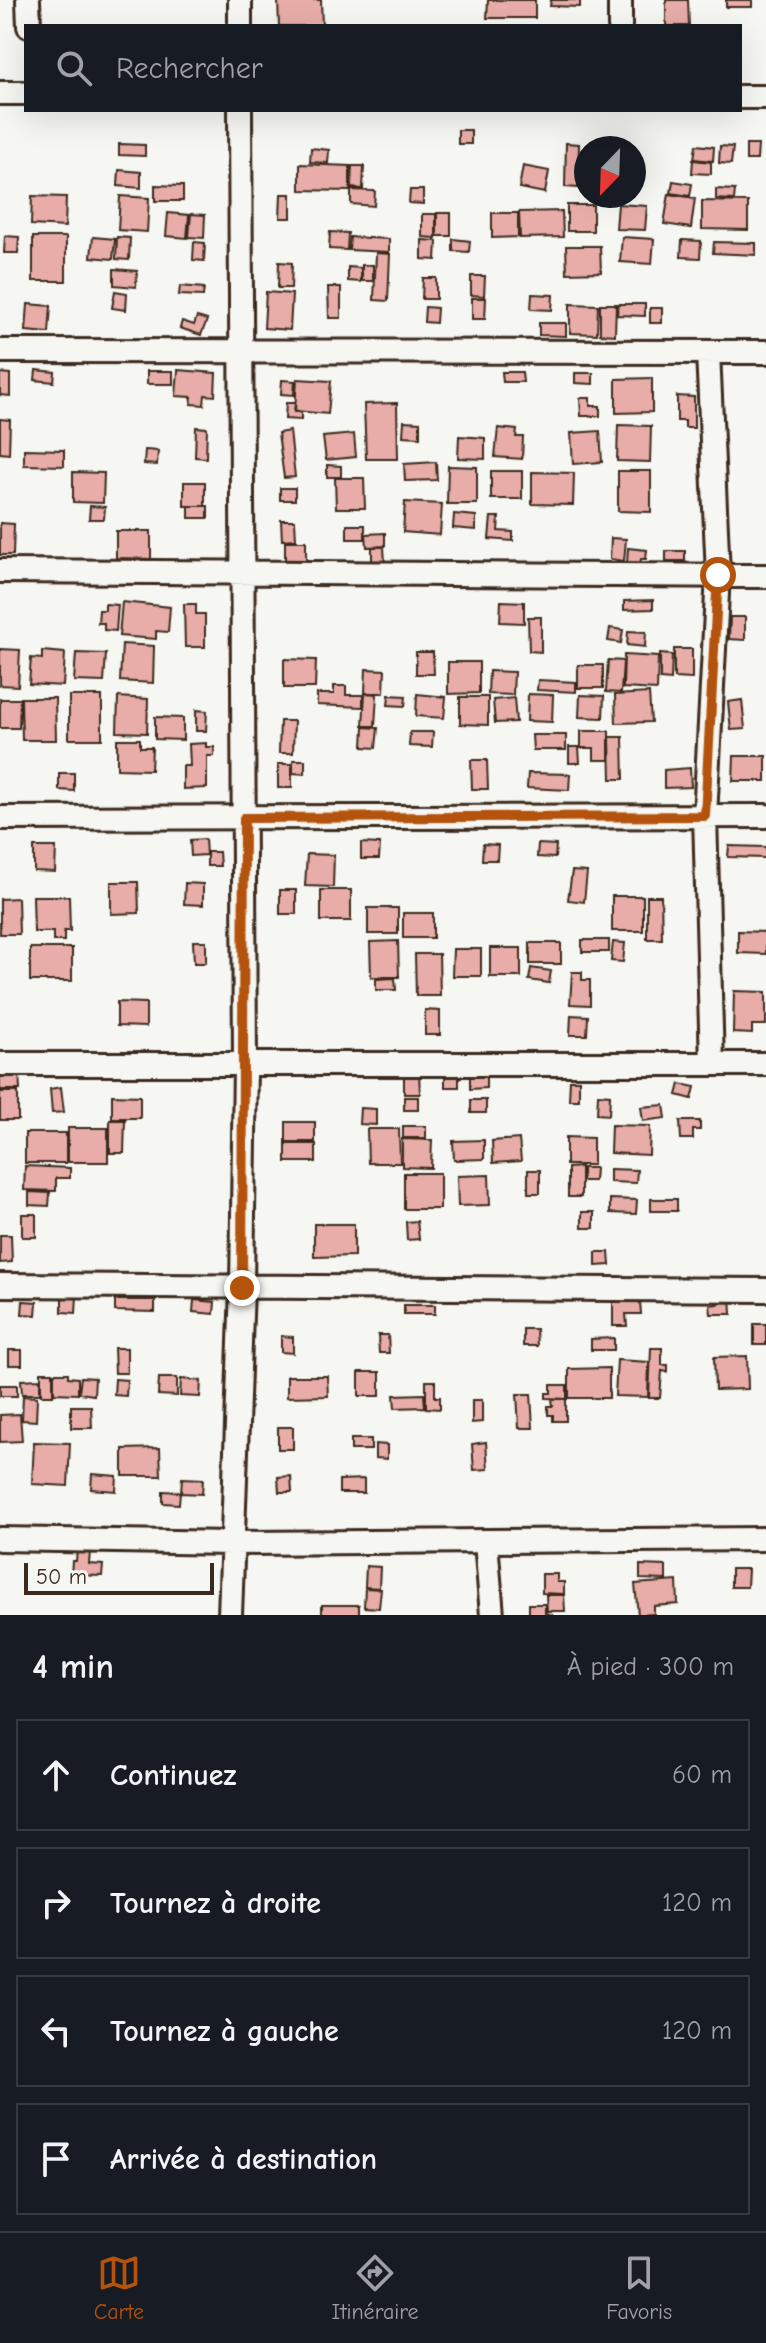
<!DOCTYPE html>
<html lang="fr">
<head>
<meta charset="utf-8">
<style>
  body { margin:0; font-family:"Comic Neue",sans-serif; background:#20242c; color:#f1f3f6 }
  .compass { position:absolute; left:574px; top:136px; width:72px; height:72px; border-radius:50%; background:#171b24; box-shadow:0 8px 32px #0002; rotate:203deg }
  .scale { position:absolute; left:24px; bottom:20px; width:190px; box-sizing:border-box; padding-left:8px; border:4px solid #3b2a1e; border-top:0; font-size:22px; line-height:28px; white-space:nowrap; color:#3b2a1e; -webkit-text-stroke:6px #f6f6f2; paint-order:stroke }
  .stop { position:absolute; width:24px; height:24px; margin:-18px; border:6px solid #b45309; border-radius:50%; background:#fff }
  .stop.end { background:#b45309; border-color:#fff; box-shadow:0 2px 8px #0008 }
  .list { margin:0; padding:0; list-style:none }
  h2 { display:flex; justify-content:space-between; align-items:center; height:104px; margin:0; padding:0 32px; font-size:34px }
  h2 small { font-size:26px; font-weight:400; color:#9ea1a6 }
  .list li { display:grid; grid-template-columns:52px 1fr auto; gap:24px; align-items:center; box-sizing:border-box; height:112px; margin:0 16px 16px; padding:0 16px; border:2px solid #363941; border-radius:0px }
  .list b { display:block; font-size:30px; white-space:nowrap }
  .list em { font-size:26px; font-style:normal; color:#9ea1a6 }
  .icon { flex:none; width:44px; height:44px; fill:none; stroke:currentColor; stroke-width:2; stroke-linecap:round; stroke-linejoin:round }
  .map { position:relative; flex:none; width:766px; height:1615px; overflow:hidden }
  .search { position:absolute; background:#171b24; box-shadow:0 8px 32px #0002; left:24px; right:24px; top:24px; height:88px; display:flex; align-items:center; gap:20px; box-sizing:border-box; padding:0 28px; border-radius:0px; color:#9ea1a6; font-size:30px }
  .sheet { height:616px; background:#171b24 }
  nav { display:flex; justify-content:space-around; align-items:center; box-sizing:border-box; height:112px; border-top:2px solid #363941; background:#171b24; font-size:22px; color:#9ea1a6 }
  nav a { display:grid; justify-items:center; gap:4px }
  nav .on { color:#b45309 }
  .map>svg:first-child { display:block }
  .building { fill:#e8ada8; stroke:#3b2a1e; stroke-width:2 }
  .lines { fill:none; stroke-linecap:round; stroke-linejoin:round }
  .minor-casing { stroke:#3b2a1e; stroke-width:28 }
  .minor { stroke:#f6f6f2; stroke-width:22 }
  .route { stroke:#b45309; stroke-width:10 }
</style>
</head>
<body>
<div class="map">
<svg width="766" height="1615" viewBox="0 0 766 1615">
  <rect width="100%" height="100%" fill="#f6f6f2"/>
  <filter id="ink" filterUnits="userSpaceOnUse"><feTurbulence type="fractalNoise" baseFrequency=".0125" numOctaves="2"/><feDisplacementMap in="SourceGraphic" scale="16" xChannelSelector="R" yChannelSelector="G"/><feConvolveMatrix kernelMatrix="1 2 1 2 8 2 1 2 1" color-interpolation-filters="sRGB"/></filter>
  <g filter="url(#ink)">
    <!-- building -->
    <path class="building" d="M278,0H321L322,26H279Z
      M488,0H535V18H487Z
      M551,0H580V7L550,6Z
      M666,0H688L689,26H666Z
      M726,0H752V7H726Z
      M458,130H471V144H458Z
      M566,143L579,144L578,188L565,187Z
      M119,144L145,145V156L119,155Z
      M696,145L714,147L713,161L694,159Z
      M746,145H758L757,160H746Z
      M720,146L733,147L731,164L719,163Z
      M311,148L329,150L328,163L310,162Z
      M693,160L711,162V174L692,173Z
      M300,164L350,166V191L300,190Z
      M352,166H364L363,189L351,188Z
      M523,166L549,171L545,193L519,188Z
      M119,170L141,172V188L118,186Z
      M673,181L692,184L690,196L671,193Z
      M155,185L183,186V201H155Z
      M716,189L735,190L734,200L716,199Z
      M351,190L375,191L374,206L351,204Z
      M410,190H423V204L409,203Z
      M281,194H291V218H280Z
      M669,194L695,198L691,228L664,224Z
      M32,196L66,197L65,227L31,225Z
      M120,196L149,198L147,232L118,230Z
      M702,201L748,202V230L702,229Z
      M618,204L647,206L645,230L616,229Z
      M567,205H593V231H567Z
      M562,211L563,237L520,238L519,212Z
      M168,213L189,215L187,238L166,236Z
      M437,213H451V236H437Z
      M492,213H518V237L492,238Z
      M191,214L205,215L204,238L189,237Z
      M422,214H436V238L422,237Z
      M330,232L348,233L347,250L329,249Z
      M5,236L19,237L18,253H4Z
      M33,237H66V281H33Z
      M93,237L115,239L113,259L91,257Z
      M117,237L130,238L129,260L116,259Z
      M350,237L389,239V252L349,250Z
      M622,237L654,239L652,264L620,262Z
      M453,239L470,241L469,252L453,251Z
      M422,240L437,241L436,260L422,259Z
      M682,240L701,241L700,258L681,257Z
      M194,242L205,243L204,261L193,260Z
      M714,242L756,243V255L713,253Z
      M566,246H600L601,272L567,273Z
      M376,253L390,254L388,301L374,300Z
      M279,262L292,263L291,288H278Z
      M362,265H373V281H362Z
      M348,267L361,268V282L348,281Z
      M114,269L137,271L136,287L114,285Z
      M471,276H485L484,296L471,295Z
      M423,278H436V299H422Z
      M180,286L204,288L203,296L179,295Z
      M328,287H341V318H329Z
      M115,291L127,293L126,310L112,308Z
      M266,292L292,294L290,330L264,328Z
      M532,294L553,295L552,310L531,309Z
      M472,298H486L485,319H472Z
      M28,304L51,306L49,333L26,331Z
      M570,304L598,305L597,334L570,333Z
      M600,304H616L615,335L600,334Z
      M618,304H645V316L617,315Z
      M425,307L437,308L436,323L424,322Z
      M650,308H662V323H650Z
      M197,317L207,320L201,335L180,328L182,321L194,325Z
      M539,323H566V336L539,335Z
      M36,370L55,372L54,382L35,380Z
      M178,370L216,373L215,396L205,395L204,405L191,404L192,397L176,396Z
      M147,371H173V384H147Z
      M502,372H522L523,382H503Z
      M0,373L10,374V396L0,395Z
      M575,373H593V384L575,383Z
      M652,378V412L616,413V379Z
      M297,379L331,381L328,414L295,411Z
      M282,380L295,381L294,395L281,394Z
      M677,396L694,397V428H685V421H677Z
      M580,398H590V406H600V416H581Z
      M286,403H295L294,412H301V420L285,419Z
      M397,403L398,459H366L364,404Z
      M0,419L10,420L9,454L0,453Z
      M404,421L420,422V437L403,436Z
      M618,425L651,426L650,462L617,461Z
      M196,427L207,428L206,458L195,457Z
      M498,428L517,430L516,437H523L522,459L495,457Z
      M290,431L295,477L284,478L278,433Z
      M600,431L602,462L573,464L571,433Z
      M354,434L356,457L326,460L323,437Z
      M459,436L485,438V459L458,458Z
      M24,449L64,450V466L24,465Z
      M145,450L158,451L157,465L144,464Z
      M436,462L437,480L405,481L404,464Z
      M327,465L341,466V477H327Z
      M448,466L477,467V504H447Z
      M491,471H522V499H491Z
      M618,471H651V512L618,511Z
      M73,472L104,473L103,503L73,502Z
      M532,472L574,473L573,505L532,504Z
      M335,478H364L365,508H336Z
      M184,482H205V506H184Z
      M280,488H295V500H280Z
      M405,502L442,504L440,535L403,532Z
      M90,506L105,507L104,519H89Z
      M189,506H208V518H189Z
      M454,514L476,516V530L453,528Z
      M491,517H499L498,531L513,532V541L489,539Z
      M281,520H295L296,539L282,540Z
      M0,523L14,524L13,555H0Z
      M347,525H365V539H347Z
      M116,531H151V559L116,558Z
      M385,533V546L367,547L366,534Z
      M611,538L626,539L624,561L610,559Z
      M285,541H306V560H285Z
      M372,547H384L385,562L372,563Z
      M628,548L647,550L646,559H641L640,564L627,563Z
      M666,551H685V561H666Z
      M653,600V609L624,610V601Z
      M501,601L524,602V623L500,622Z
      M122,602L170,607L168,632L156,631V639L119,636Z
      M105,604L118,605L116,631L104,630V623H98L99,610H105Z
      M184,604H196V614H205V647H185Z
      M528,617H541V652L529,651Z
      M730,617H745V640L729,639Z
      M610,628L623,630L621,643L608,641Z
      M628,631L646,632L645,647L627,645Z
      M122,644L154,646L153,683L120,681Z
      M0,649L20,650L18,686L0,685Z
      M674,649H692V679L674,678Z
      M42,651L65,653L63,686L29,684L31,658L42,659Z
      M416,652H433L434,674H416Z
      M76,653L106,654L104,682L74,681Z
      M660,654L672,655L671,680L660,679Z
      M624,655L658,657L657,690L623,688Z
      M284,659L316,660L315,688H284Z
      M608,660L623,661L621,693L606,692Z
      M448,662H479V693L448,694Z
      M578,665H603V688H578Z
      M366,669L385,670L384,693H365Z
      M489,671L514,672L513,695L488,694Z
      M538,680L576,682V692L537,690Z
      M334,686H346V695H363V707L317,705V694H334Z
      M365,693L377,694L375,726H363Z
      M649,693L651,722L616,723L615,695Z
      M417,694L446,697L444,718L416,716Z
      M528,694L553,695L552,722L527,721Z
      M389,695L406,696L405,706L388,705Z
      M580,695L604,696L603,718L579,717Z
      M69,696H102V739H69Z
      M118,697L148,699L147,733L117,732Z
      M460,697H488V725L460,724Z
      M21,698H55L56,740H22Z
      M514,698L516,722L495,723L493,700Z
      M0,699H20L19,728H0Z
      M742,700L745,729L731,730L728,702Z
      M196,710L207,711L206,731H196Z
      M155,717L183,718V740L155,739Z
      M280,721H294L293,753H279Z
      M364,727L378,728L376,748L363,747Z
      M581,731H609V760H594V748H581Z
      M410,732H433L432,747L409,746Z
      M532,735H566V750H533Z
      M610,737H623L624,779H611Z
      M117,739H140V747H152L151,770L117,769Z
      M206,743V747H214V756H207V788L183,789V766H190L189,744Z
      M569,747H579L580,763H569Z
      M734,756H766V781H733Z
      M293,760H305V774L293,773Z
      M471,760H487L488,789H472Z
      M278,764H292V788H278Z
      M690,768L691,787L664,788V770Z
      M59,773H74V791L59,790Z
      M528,773L570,774L569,790L527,788Z
      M205,839L206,855L191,856L190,840Z
      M361,843L380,844L379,859H361Z
      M483,844L498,845L497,860H482Z
      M538,844L556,845L555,858L537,857Z
      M729,846L766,847V858L728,857Z
      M34,847H56L55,872L34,871Z
      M207,852H219L220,866H207Z
      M307,854L334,855L333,887L305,886Z
      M572,871L587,872L584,902L568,900Z
      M111,882H138L139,913L111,914Z
      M185,883L203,884V905L184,904Z
      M280,890H296V914H280Z
      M321,890H351V921H321Z
      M33,896H69L70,931H64V941H53V932H34Z
      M612,896H643V931H612Z
      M647,896H661L662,939H647Z
      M18,898L19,934H0V899Z
      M368,908H398V934H368Z
      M403,913H433V938H403Z
      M738,931L766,932V954L738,953Z
      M582,940H609V952H582Z
      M193,941H206V963H194Z
      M398,941L399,977H371L370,942Z
      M613,942L625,943L623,962L611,961Z
      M530,943H561V964H530Z
      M30,948H72V981H30Z
      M490,948H521V977H490Z
      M453,949H481V976H452Z
      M415,954H439L440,996H416Z
      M531,968L551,971L549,983L529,980Z
      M572,972H582V980H590V1005L570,1004Z
      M395,978L396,990H376V979Z
      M734,991L766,992V1025H752V1034L733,1033Z
      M117,1002L146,1003V1027L117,1026Z
      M425,1010L440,1011V1035H425Z
      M571,1015L588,1016L587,1035H570Z
      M0,1072H19L20,1090H0Z
      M404,1073H419L420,1094H404Z
      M445,1075H459V1087H445Z
      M470,1076H486V1088L470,1089Z
      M570,1080H579V1100H569Z
      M680,1084L695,1087L692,1099L677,1095Z
      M61,1087L64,1112L52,1113L50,1089Z
      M0,1092H18V1120H0Z
      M598,1094L610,1095L609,1115L597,1114Z
      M112,1095L140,1096V1118H112Z
      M404,1097H418V1110H404Z
      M471,1100H486V1113H471Z
      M664,1105L666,1118L643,1121L641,1107Z
      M360,1108L376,1109V1125L359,1124Z
      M110,1120H125L124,1153H110Z
      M680,1121H700V1130H693V1139H681Z
      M286,1122H315V1142H286Z
      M611,1125L650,1126L649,1155L610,1153Z
      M403,1126H426V1138H403Z
      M68,1128H108V1162H68Z
      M367,1129H399L400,1163H368Z
      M25,1133H66V1163H25Z
      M566,1137L593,1138V1165H566Z
      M402,1139L432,1140L431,1168L402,1167Z
      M519,1139L521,1161L493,1163L492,1141Z
      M484,1140V1159L454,1160L453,1141Z
      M286,1144H316V1162H286Z
      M25,1166L70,1168V1178H56V1191L24,1190Z
      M581,1167V1197H568V1168Z
      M582,1168H595L594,1181H582Z
      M610,1169L637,1170L636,1183L610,1182Z
      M528,1170H540V1193H528Z
      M404,1173H440V1209H404Z
      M489,1175L490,1205L458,1206L457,1176Z
      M29,1192L50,1193L49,1206L29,1205Z
      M610,1199L637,1200L636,1214L610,1213Z
      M651,1199H677V1211H651Z
      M582,1212H594V1228H582Z
      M22,1214H36V1237H22Z
      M417,1221L419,1239L407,1240L406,1222Z
      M314,1224H354V1256L314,1257Z
      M0,1235H11L12,1262L0,1263Z
      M596,1252H609L610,1265L596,1266Z
      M717,1294H731L732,1314H711L710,1305L718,1304Z
      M62,1295L77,1296L76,1313L62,1312Z
      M115,1300H155V1312L115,1311Z
      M194,1300L215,1302L214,1314L193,1312Z
      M23,1301L37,1302L36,1315L22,1314Z
      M640,1301L641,1314H626L627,1326H613V1302Z
      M404,1305H435V1314H404Z
      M754,1324H766V1345H754Z
      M523,1329H536L537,1346H523Z
      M378,1335H388L389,1353H379Z
      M281,1336L293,1337V1353L281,1352Z
      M614,1338V1350H591V1339Z
      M114,1348H127V1373H115Z
      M651,1348H662V1365H668V1372L662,1371L660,1398H649Z
      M9,1350H22V1365H9Z
      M747,1356L748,1389L715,1390L714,1357Z
      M617,1360L649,1362L648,1397L615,1396Z
      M609,1368V1398H569V1369Z
      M41,1372H53V1395H41Z
      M359,1372H380V1396H359Z
      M54,1373H68V1377L78,1378V1394L54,1393Z
      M287,1376H327L328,1396L287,1397Z
      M81,1377L95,1378L94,1395L79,1393Z
      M159,1378H177V1396L158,1395Z
      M40,1379V1394H22L21,1380Z
      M115,1379L127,1380L126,1396L114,1395Z
      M181,1379L201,1381L200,1397L180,1396Z
      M426,1381H435V1397H440V1409L426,1408Z
      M0,1385H17V1396H0Z
      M551,1385H567V1399L546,1398V1393H551Z
      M424,1394L425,1407L395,1408L394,1395Z
      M517,1394H531L533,1428H519Z
      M23,1396L37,1397L36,1421L22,1420Z
      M552,1399H566V1421H553V1415H548V1406H553Z
      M472,1400H482V1422L472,1423Z
      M71,1406H91L92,1428H71Z
      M20,1414L22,1441L0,1442V1415Z
      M278,1427H293V1449H278Z
      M351,1439H371V1450H351Z
      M34,1442L70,1443L68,1486L32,1484Z
      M486,1442L488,1469L474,1470L472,1444Z
      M375,1444L387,1445V1459L375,1458Z
      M160,1448L161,1476H123V1449Z
      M92,1474L117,1476L116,1491L91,1489Z
      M291,1476L292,1492H279L278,1477Z
      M182,1478L203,1479L202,1494L181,1493Z
      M364,1479V1493H339V1480Z
      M163,1491L180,1492L179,1504L163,1503Z
      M77,1550L90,1551L89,1564L103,1565L102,1576L71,1575L72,1561H76Z
      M640,1565L666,1566V1580L640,1579Z
      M366,1566L380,1567L379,1588L365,1587Z
      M731,1569H748L747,1587H731Z
      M542,1574H557V1582H564V1594L542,1593Z
      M677,1581L678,1604L654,1606V1614L638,1615L635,1584Z
      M365,1588L381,1589L379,1608L364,1607Z
      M546,1595H564L565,1611H547Z
      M529,1604H545V1613L553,1615H529Z
      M322,1605H359V1615H322Z"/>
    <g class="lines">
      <defs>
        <path id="minor" d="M28,0L29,26
          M240,0V26
          M620,0V26
          M0,93H26
          M740,97H766
          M0,351L766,352
          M708,352L718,575L705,816L712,1064
          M0,571L766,576
          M0,818L766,816
          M0,1064H766
          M0,1285L766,1290
          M0,1539L231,1543L766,1539
          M486,1542L492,1615
          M230,1615L242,1288L245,1064L240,110"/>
      </defs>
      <!-- minor casing -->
      <use href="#minor" class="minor-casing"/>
      <!-- minor -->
      <use href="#minor" class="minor"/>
    </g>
  </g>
  <g class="lines" filter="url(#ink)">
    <!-- route -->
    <path class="route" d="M242,1288L244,818L705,816L718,575"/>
  </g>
</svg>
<svg class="compass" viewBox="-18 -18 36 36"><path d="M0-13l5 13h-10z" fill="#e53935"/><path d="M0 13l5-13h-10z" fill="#9ea1a6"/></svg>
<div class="scale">50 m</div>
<div class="stop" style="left:718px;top:575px"></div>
<div class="stop end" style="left:242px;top:1288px"></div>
<div class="search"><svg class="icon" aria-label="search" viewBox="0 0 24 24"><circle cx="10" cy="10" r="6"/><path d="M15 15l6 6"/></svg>Rechercher</div>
</div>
<section class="sheet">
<h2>4 min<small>À pied · 300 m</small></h2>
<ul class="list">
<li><svg class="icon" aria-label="ahead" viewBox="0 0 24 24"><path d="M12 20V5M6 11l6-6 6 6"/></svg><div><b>Continuez</b></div><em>60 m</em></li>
<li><svg class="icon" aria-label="right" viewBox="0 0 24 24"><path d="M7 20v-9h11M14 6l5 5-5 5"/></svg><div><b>Tournez à droite</b></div><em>120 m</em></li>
<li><svg class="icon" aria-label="left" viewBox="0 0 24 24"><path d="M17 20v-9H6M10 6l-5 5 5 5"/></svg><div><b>Tournez à gauche</b></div><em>120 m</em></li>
<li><svg class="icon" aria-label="arrive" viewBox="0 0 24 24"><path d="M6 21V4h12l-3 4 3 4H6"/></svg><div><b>Arrivée à destination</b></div></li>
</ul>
</section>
<nav>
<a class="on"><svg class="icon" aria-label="map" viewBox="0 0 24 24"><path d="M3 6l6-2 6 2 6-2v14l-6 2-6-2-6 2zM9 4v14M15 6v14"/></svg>Carte</a>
<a><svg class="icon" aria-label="directions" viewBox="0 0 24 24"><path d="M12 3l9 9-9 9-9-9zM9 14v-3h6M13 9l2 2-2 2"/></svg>Itinéraire</a>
<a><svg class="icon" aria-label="saved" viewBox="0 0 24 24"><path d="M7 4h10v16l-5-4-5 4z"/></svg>Favoris</a>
</nav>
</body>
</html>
